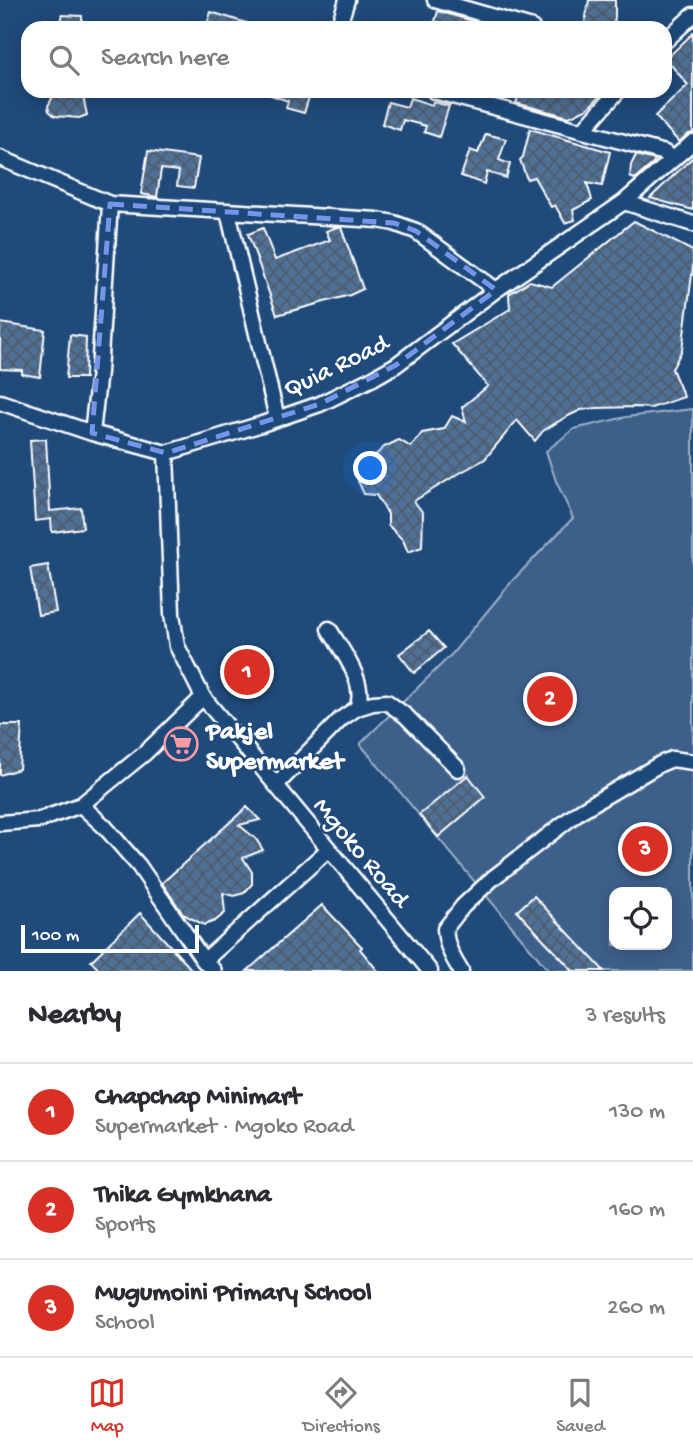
<!DOCTYPE html>
<html lang="en">
<head>
<meta charset="utf-8">
<style>
  body { margin:0; font-family:"Gochi Hand",sans-serif; background:#f7f7f7; color:#2b2b33 }
  .controls { position:absolute; right:21px; bottom:21px; display:grid; overflow:hidden; border-radius:14px; box-shadow:0 4px 18px #0003 }
  .controls button { width:63px; height:63px; display:grid; place-items:center; padding:0; border:0; border-bottom:2px solid #e1e1e2; background:#fff; color:#2b2b33; font:35px sans-serif }
  .scale { position:absolute; left:21px; bottom:18px; width:178px; box-sizing:border-box; padding-left:7px; border:4px solid #fff; border-top:0; font-size:19px; line-height:24px; white-space:nowrap; color:#fff; -webkit-text-stroke:5px #1f4a7a; paint-order:stroke }
  .you { position:absolute; left:371px; top:469px; width:24px; height:24px; margin:-18px; border:5px solid #fff; border-radius:50%; background:#1a73e8; box-shadow:0 0 0 10px #1a73e833 }
  .badge { display:grid; place-items:center; width:46px; height:46px; border-radius:50%; background:#d93025; color:#fff; font-size:23px; font-weight:700 }
  .pin { position:absolute; translate:-50% -50%; border:4px solid #fff; box-shadow:0 2px 7px #0006 }
  .list { margin:0; padding:0; list-style:none }
  h2 { display:flex; justify-content:space-between; align-items:center; height:91px; margin:0; padding:0 28px; font-size:30px }
  h2 small { font-size:23px; font-weight:400; color:#7c7c81 }
  .list li { display:grid; grid-template-columns:46px 1fr auto; gap:21px; align-items:center; box-sizing:border-box; height:98px; padding:0 28px; border-top:2px solid #e1e1e2 }
  .list b { display:block; font-size:26px; white-space:nowrap }
  .list p { margin:0; font-size:23px; white-space:nowrap; color:#7c7c81 }
  .list em { font-size:23px; font-style:normal; color:#7c7c81 }
  .icon { flex:none; width:38px; height:38px; fill:none; stroke:currentColor; stroke-width:2; stroke-linecap:round; stroke-linejoin:round }
  .map { position:relative; flex:none; width:693px; height:971px; overflow:hidden }
  .search { position:absolute; background:#fff; box-shadow:0 4px 18px #0003; left:21px; right:21px; top:21px; height:77px; display:flex; align-items:center; gap:18px; box-sizing:border-box; padding:0 24px; border-radius:21px; color:#7c7c81; font-size:26px }
  .sheet { height:385px; background:#fff }
  nav { display:flex; justify-content:space-around; align-items:center; box-sizing:border-box; height:98px; border-top:2px solid #e1e1e2; background:#fff; font-size:19px; color:#7c7c81 }
  nav a { display:grid; justify-items:center; gap:4px }
  nav .on { color:#d93025 }
  .map>svg:first-child { display:block }
  .pitch { fill:#3c618b; stroke:#9eb0c5; stroke-width:2; fill-rule:evenodd }
  .building { fill:url(#building-cross-hatch); stroke:#fff; stroke-width:2 }
  .lines { fill:none; stroke-linecap:round; stroke-linejoin:round }
  .minor-casing { stroke:#fff; stroke-width:19 }
  .minor { stroke:#1f4a7a; stroke-width:14 }
  .marked { fill:none; stroke:#7795e8; stroke-width:5; stroke-dasharray:14 9; stroke-linejoin:round }
  .labels { text-anchor:middle; stroke-width:5; stroke-linejoin:round; paint-order:stroke }
  .street-label { font-size:26px; fill:#fff; stroke:#1f4a7a }
  .poi-label { font-size:26px; font-weight:bold; fill:#fff; stroke:#1f4a7a; text-anchor:start }
</style>
</head>
<body>
<div class="map">
<svg width="693" height="971" viewBox="0 0 693 971">
  <defs>
    <pattern id="building-cross-hatch" width="8" height="8" patternUnits="userSpaceOnUse" patternTransform="scale(1.75)"><rect width="8" height="8" fill="#507197"/><path d="M0 0l8 8M0 8l8-8" fill="none" stroke="#4e5b6a"/></pattern>
  </defs>
  <rect width="100%" height="100%" fill="#1f4a7a"/>
  <filter id="ink" filterUnits="userSpaceOnUse"><feTurbulence type="fractalNoise" baseFrequency=".0143" numOctaves="2"/><feDisplacementMap in="SourceGraphic" scale="14" xChannelSelector="R" yChannelSelector="G"/><feConvolveMatrix kernelMatrix="1 2 1 2 8 2 1 2 1" color-interpolation-filters="sRGB"/></filter>
  <g filter="url(#ink)">
    <!-- pitch -->
    <path class="pitch" d="M693,409V971H549L360,744L452,654L513,580L573,518L556,481L546,451L574,429L626,417ZM614,892H667V945H614Z"/>
    <!-- building -->
    <path class="building" d="M589,0H615V17L613,28H584Z
      M438,11L490,26L489,28H433Z
      M211,12L256,26V28H206Z
      M62,15L82,16V28H62Z
      M693,33V133L687,135L679,142L655,116L688,85L666,59Z
      M56,91H82L87,115L79,118L55,116L49,111L48,106Z
      M263,91H311L304,113L286,108L288,101L263,92Z
      M520,91H605L588,108L569,117L516,103Z
      M410,98L432,105L433,102L449,106L439,137L424,132L426,126L403,120L400,130L382,124L388,102L407,107Z
      M530,129L610,152L602,186L587,183L592,200L573,210L575,220L565,223L555,205L551,207L534,177L527,179L520,160L523,157Z
      M486,134L506,139L499,160L510,164L506,178L487,172L484,184L461,176L470,150L478,153Z
      M148,151L199,158L194,188L177,186L179,171L161,169L157,197L141,194Z
      M636,155L655,160L653,164L635,179L630,177L631,165Z
      M693,155V210L650,198L693,157Z
      M634,221L693,251V267L682,350L672,369L684,397L651,408L636,407L597,408L581,410L566,417L543,431L535,441L517,420L485,459L458,474L414,501L423,513L422,547L408,552L403,540L388,525V514L376,495L364,494L358,481L370,476L365,465L384,447L399,440L411,447L422,433L444,429L452,416L466,422L462,407L488,386L452,344L510,309L509,294L530,281L552,287Z
      M337,227H341L363,289L350,295L277,315L248,234L263,228L275,260L330,240L326,231Z
      M0,323L45,330L40,377L22,374V370L0,369Z
      M70,335L86,337L85,378H66Z
      M46,439L50,511L81,508L83,528L52,532L51,519L35,521L30,440Z
      M48,565L56,612L38,615L30,568Z
      M429,631L444,648L414,673L399,654Z
      M0,725H22L19,769L0,775Z
      M468,775L485,797L438,837L419,815Z
      M247,807L260,820L239,825L256,839L263,850L243,858L252,872V884L244,893L234,896L223,893L225,913L215,921L204,925L183,914L162,883Z
      M534,896L604,971H573L517,911Z
      M322,905L362,947L360,949L378,971H247Z
      M140,913L193,971H100L91,961Z"/>
    <g class="lines">
      <defs>
        <path id="minor" d="M435,0L532,28
          M338,28L347,0
          M665,41L693,15
          M434,91L665,153L672,160
          M583,130L618,91
          M0,158L110,204
          M624,202L693,142
          M228,212L277,418
          M0,402L92,433L166,453L262,424L320,404L373,378L396,365L496,290L624,202L693,224
          M92,433L99,372L110,204L378,220L394,223L416,231L496,290
          M166,453L172,614L177,646L203,697L430,971
          M329,629C341,650 368,683 357,708
          M276,785L341,719L357,708L373,703L387,702L406,716L458,769
          M81,805L145,753L203,697
          M0,823L39,820L81,805L105,827L139,866L204,961L214,971
          M204,961L329,849
          M461,971C452,957 446,945 445,929L463,906L493,878L580,811L660,764L672,759L693,762"/>
      </defs>
      <!-- minor casing -->
      <use href="#minor" class="minor-casing"/>
      <!-- minor -->
      <use href="#minor" class="minor"/>
    </g>
  </g>
  <!-- marked area -->
  <path class="marked" d="M110,204L394,223L416,231L496,290L396,365L320,404L166,453L92,433Z"/>
  <!-- icons -->
  <defs>
    <symbol id="supermarket-ring" viewBox="-11 -11 22 22"><circle r="9.5" fill="#1f4a7a" stroke="#ff9aa2" stroke-width="1.5"/><path d="M-6-5.5h2.5l.6 2H6L4.5 2H-2.5L-4.4-4H-6ZM-1.5 3.2a1.3 1.3 0 1 0 .1 0ZM3 3.2a1.3 1.3 0 1 0 .1 0Z" fill="#ff9aa2"/></symbol>
  </defs>
  <g fill-rule="evenodd">
    <use href="#supermarket-ring" x="162" y="725" width="38" height="38"/>
  </g>
  <g class="labels">
    <!-- street labels -->
    <g class="street-label">
      <text transform="translate(335 364) rotate(-26)" y="9">Quia Road</text>
      <text transform="translate(363 851) rotate(50)" y="9">Mgoko Road</text>
    </g>
    <!-- poi labels -->
    <g class="poi-label">
      <text x="206" y="738">Pakjel<tspan x="206" dy="30">Supermarket</tspan></text>
    </g>
  </g>
</svg>
<div class="controls">
<button><svg class="icon" aria-label="locate" viewBox="0 0 24 24"><circle cx="12" cy="12" r="6"/><path d="M12 2v4M12 18v4M2 12h4M18 12h4"/></svg></button>
</div>
<div class="scale">100 m</div>
<div class="you"></div>
<div class="pin badge" style="left:247px;top:672px">1</div>
<div class="pin badge" style="left:550px;top:699px">2</div>
<div class="pin badge" style="left:645px;top:849px">3</div>
<div class="search"><svg class="icon" aria-label="search" viewBox="0 0 24 24"><circle cx="10" cy="10" r="6"/><path d="M15 15l6 6"/></svg>Search here</div>
</div>
<section class="sheet">
<h2>Nearby<small>3 results</small></h2>
<ul class="list">
<li><span class="badge">1</span><div><b>Chapchap Minimart</b><p>Supermarket · Mgoko Road</p></div><em>130 m</em></li>
<li><span class="badge">2</span><div><b>Thika Gymkhana</b><p>Sports</p></div><em>160 m</em></li>
<li><span class="badge">3</span><div><b>Mugumoini Primary School</b><p>School</p></div><em>260 m</em></li>
</ul>
</section>
<nav>
<a class="on"><svg class="icon" aria-label="map" viewBox="0 0 24 24"><path d="M3 6l6-2 6 2 6-2v14l-6 2-6-2-6 2zM9 4v14M15 6v14"/></svg>Map</a>
<a><svg class="icon" aria-label="directions" viewBox="0 0 24 24"><path d="M12 3l9 9-9 9-9-9zM9 14v-3h6M13 9l2 2-2 2"/></svg>Directions</a>
<a><svg class="icon" aria-label="saved" viewBox="0 0 24 24"><path d="M7 4h10v16l-5-4-5 4z"/></svg>Saved</a>
</nav>
</body>
</html>
